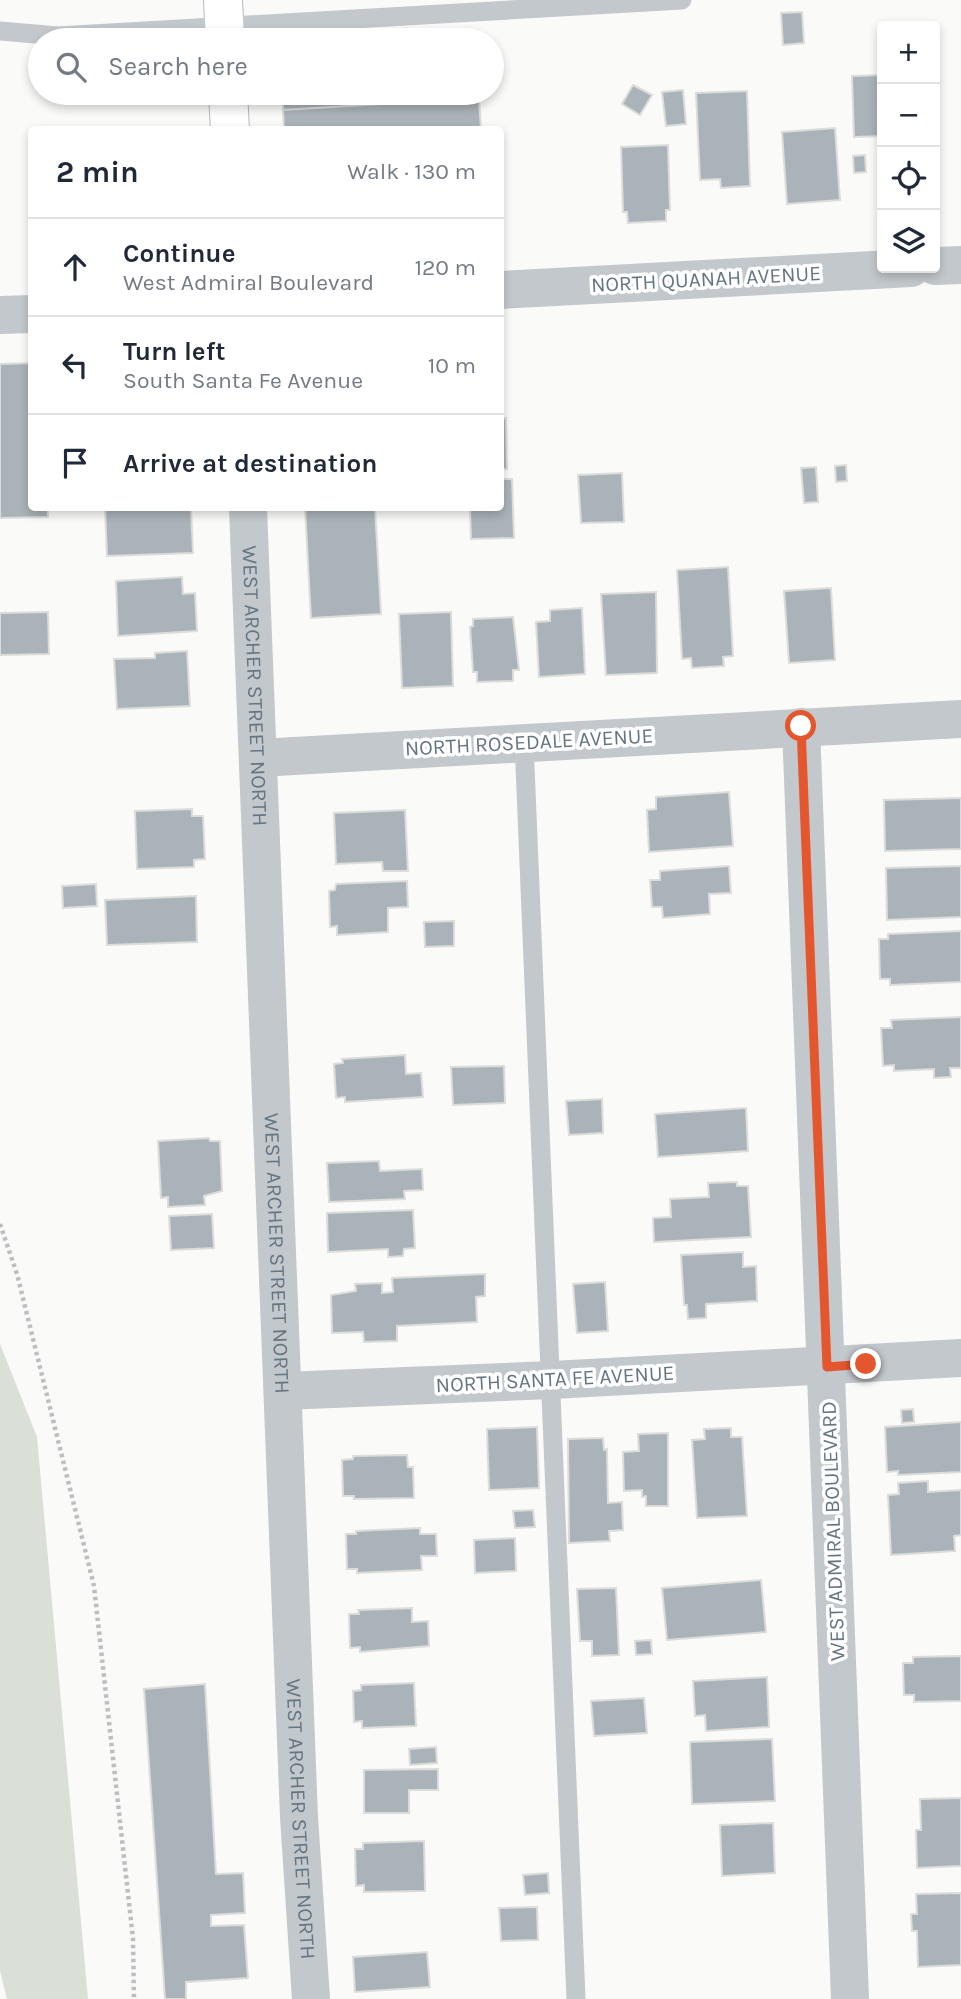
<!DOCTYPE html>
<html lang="en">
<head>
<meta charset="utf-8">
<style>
  body { margin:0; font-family:Karla,sans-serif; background:#f2f2f3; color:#1f2937 }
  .controls { position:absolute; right:21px; top:21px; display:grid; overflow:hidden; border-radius:7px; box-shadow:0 4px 10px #0003 }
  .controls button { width:63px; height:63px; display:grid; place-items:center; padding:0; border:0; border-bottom:2px solid #e0e1e3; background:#fff; color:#1f2937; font:35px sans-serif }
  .stop { position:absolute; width:21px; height:21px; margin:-16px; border:5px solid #e4572e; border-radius:50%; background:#fff }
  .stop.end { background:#e4572e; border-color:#fff; box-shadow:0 2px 7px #0008 }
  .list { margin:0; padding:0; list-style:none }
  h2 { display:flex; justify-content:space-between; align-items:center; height:91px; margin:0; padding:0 28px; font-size:30px }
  h2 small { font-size:23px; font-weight:400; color:#747a83 }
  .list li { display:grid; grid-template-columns:46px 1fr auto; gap:21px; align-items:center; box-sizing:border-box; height:98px; padding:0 28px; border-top:2px solid #e0e1e3 }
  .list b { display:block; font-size:26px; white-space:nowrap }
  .list p { margin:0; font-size:23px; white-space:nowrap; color:#747a83 }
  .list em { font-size:23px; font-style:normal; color:#747a83 }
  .icon { flex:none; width:38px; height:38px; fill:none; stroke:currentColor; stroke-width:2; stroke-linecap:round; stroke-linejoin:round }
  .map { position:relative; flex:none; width:961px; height:1999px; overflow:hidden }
  .search { position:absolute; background:#fff; box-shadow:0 4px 10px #0003; left:28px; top:28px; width:476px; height:77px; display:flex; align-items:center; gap:18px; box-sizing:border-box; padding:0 24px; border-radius:38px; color:#747a83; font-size:26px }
  .panel { position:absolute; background:#fff; box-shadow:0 4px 10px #0003; left:28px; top:126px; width:476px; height:385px; border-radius:7px }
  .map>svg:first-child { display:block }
  .green { fill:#dadfd7 }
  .building { fill:#aab3b9; stroke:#dcdcda; stroke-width:2 }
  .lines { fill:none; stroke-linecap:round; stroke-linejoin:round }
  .secondary-casing { stroke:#b3babf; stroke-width:40 }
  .path { stroke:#bbbfc2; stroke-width:4.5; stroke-dasharray:3.5 3.5; stroke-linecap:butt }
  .lane { stroke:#c3c8cc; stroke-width:19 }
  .street { stroke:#c3c8cc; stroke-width:38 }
  .secondary { stroke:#fff; stroke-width:38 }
  .route { stroke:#e4572e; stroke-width:9 }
  .labels { text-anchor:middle; stroke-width:7; stroke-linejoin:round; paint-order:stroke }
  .street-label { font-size:21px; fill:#657683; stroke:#fff }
</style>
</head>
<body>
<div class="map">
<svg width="961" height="1999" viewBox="0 0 961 1999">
  <rect width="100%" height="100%" fill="#fafaf8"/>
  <!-- green -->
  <path class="green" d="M0,1344L37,1437L88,1999H7L0,1971Z"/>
  <!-- building -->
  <path class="building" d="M802,12L804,43L783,45L781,13Z
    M410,29V40H279L278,37Z
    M882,75V136L854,137L852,76Z
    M633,85L652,95L640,115L622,104Z
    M683,90L686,124L666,126L662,92Z
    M747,91L750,186L721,188L720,179L700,180L696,93Z
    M282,93H414V102L283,110Z
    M479,98L481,130H284L283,110Z
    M835,128L840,200L787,204L782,132Z
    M668,145L670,210H666V221L628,223L627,212H623L621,147Z
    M865,155L866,172L854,173L853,156Z
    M32,363V508H48V517L0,518V364Z
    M506,418L507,469H500V419Z
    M846,465L847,481L836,482L835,466Z
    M816,467L818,502L804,503L801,468Z
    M622,473L624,522L581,523L578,475Z
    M500,479H512L514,538L471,539L470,508H500Z
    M105,508H191L193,553L107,556Z
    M305,508H375L381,614L311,618Z
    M728,567L733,656L723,657L724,666L692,668L691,658L682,659L677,570Z
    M182,577L183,594L195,593L197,631L118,636L116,581Z
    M831,588L835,660L789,663L784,591Z
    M656,592L657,673L606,675L601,594Z
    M582,608L585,674L539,677L536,622L550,621V610Z
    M48,612L49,654L0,655V613Z
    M451,612L453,686L402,688L399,614Z
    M513,617L519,670H513V681L477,682V672H473L470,627L473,626V619Z
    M187,651L190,706L117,709L114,659L155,658V653Z
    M729,792L733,846L649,852L647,810L656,809V797Z
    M961,798V849L885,851L884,800Z
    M192,809V816H203L205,859L194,860V867L137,869L135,811Z
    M405,810L408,871H383L382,862L336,864L334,813Z
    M729,866L731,893L709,894L710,914L663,918L662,907H652L650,880H660V871Z
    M961,866V917L887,920L886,868Z
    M407,881L408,907L388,908V932L337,935V926L330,927L329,891L335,890L336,884Z
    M96,884L97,906L63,908L62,886Z
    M196,896L197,942L107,945L105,900Z
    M454,921V946L425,947L424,922Z
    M961,931V982L890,985V979H880L879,939H888V934Z
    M961,1017V1068H950L951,1077L934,1078V1069L894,1071V1065L883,1066L881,1028H892L891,1020Z
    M405,1055L406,1074L421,1073L423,1097L345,1102V1097L336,1098L334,1064L343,1063L342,1059Z
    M504,1066L505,1103L453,1105L451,1067Z
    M602,1099L603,1133L569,1135L566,1101Z
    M746,1108L748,1151L658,1157L655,1114Z
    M209,1138L210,1141H220L222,1191L204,1196L205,1205L168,1207V1197L161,1198L158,1141Z
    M379,1161L380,1171L422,1169L423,1190L404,1191L405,1199L329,1202L327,1163Z
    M737,1182V1186H748L751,1237L654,1242L653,1218L671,1217L670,1199L709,1197L708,1183Z
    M413,1210L415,1248L404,1249L403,1256L388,1257V1249L328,1252L327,1213Z
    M212,1214L214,1248L171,1250L169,1216Z
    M743,1252V1267L756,1266L757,1301L706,1304V1318L688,1319L687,1305H684L681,1255Z
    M485,1274V1296L476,1297L477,1322L397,1326V1341L364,1342L363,1332L332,1333L331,1295L356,1291L355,1284L382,1283V1293L393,1292L392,1278Z
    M605,1282L608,1331L577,1333L573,1284Z
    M913,1409L914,1422L902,1423L901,1410Z
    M961,1422V1472L898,1475V1471L887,1472L885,1427Z
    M537,1427L539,1488L489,1490L487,1429Z
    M731,1428V1437H742L747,1516L697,1518L692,1440L705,1439L704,1429Z
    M668,1433V1506H646V1496L642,1497V1490L624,1491L623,1452L639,1451L638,1434Z
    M603,1438L604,1450L607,1449L608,1503L622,1502L623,1530L609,1531L610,1541L569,1543L568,1439Z
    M407,1455L408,1467H413L414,1498L354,1499V1496H343L342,1460L353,1459V1456Z
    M928,1481V1492L961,1490V1535L954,1536L955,1551L891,1555L888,1495L899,1494L898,1483Z
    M533,1510L535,1527L515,1528L513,1511Z
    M420,1528V1534H436L437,1556H421L422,1570L357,1573V1569H347L346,1534H356V1531Z
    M515,1538L516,1571L475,1573L474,1540Z
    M761,1580L766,1632L667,1640L662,1588Z
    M616,1588L619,1655L592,1656V1641H580L577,1589Z
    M412,1608V1622L428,1621L429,1646L360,1652V1647L350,1648L349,1614H359L358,1610Z
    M651,1640L652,1654L636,1655L635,1641Z
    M961,1656V1701L914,1702V1695H904L903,1663H913V1657Z
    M767,1677L769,1727L706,1731L705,1715L695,1716L693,1681Z
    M414,1683L416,1726L362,1728V1721L354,1722L353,1691L361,1690V1685Z
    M205,1684L216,1874L243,1873L245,1913L211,1915V1926L244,1925L248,1978L186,1982V1999H165L144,1689Z
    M644,1698L647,1733L594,1736L591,1701Z
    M772,1739L775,1801L692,1804L690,1742Z
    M436,1747L437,1763L410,1765L409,1749Z
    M438,1769V1790H409V1813H364V1770Z
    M961,1798V1866L917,1868L916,1830H921L920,1799Z
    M773,1823L775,1873L722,1876L720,1825Z
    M424,1841L425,1891L364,1892V1885L356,1886L355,1849H363V1843Z
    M548,1873L549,1893L525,1895L523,1875Z
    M961,1893V1965L918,1967L917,1931H912L911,1914H917L916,1894Z
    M537,1907L538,1940L501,1941L499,1908Z
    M427,1952L430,1987L355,1992L353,1957Z"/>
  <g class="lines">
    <defs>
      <path id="secondary" d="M223,0L225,40
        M228,93L230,130"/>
    </defs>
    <!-- secondary casing -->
    <use href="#secondary" class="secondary-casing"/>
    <!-- path -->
    <path class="path" d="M0,1224L17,1274L94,1586L133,1939L134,1999"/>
    <!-- lane -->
    <path class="lane" d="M0,31L58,36L682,0
      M524,742L576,1999"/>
    <!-- street -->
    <g class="street">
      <path d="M935,266L961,265"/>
      <path d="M500,290L911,268"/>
      <path d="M0,315L32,314"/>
      <path id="s1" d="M248,508L299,1817L311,1999"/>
      <path d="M801,727L850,1999"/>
      <path d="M258,758L961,719"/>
      <path d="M283,1391L552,1380L961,1358"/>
    </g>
    <!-- secondary -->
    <use href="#secondary" class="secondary"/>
  </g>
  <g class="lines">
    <!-- route -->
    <path class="route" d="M801,726L827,1367L866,1364"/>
  </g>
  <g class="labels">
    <!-- street labels -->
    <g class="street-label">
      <text transform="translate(706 279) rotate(-3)" y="7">NORTH QUANAH AVENUE</text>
      <text dy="7" stroke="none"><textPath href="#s1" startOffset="178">WEST ARCHER STREET NORTH</textPath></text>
      <text transform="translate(529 742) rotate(-3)" y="7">NORTH ROSEDALE AVENUE</text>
      <text dy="7" stroke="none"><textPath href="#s1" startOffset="746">WEST ARCHER STREET NORTH</textPath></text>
      <text transform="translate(555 1379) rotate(-3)" y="7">NORTH SANTA FE AVENUE</text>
      <text transform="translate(833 1531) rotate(-92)" y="7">WEST ADMIRAL BOULEVARD</text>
      <text dy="7" stroke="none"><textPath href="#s1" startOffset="1312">WEST ARCHER STREET NORTH</textPath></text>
    </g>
  </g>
</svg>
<div class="controls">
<button>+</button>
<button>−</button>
<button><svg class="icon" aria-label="locate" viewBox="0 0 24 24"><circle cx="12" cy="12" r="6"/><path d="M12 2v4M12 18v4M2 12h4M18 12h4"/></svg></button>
<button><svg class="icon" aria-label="layers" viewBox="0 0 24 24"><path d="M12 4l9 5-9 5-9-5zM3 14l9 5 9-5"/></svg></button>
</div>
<div class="stop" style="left:801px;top:726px"></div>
<div class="stop end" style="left:866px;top:1364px"></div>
<div class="search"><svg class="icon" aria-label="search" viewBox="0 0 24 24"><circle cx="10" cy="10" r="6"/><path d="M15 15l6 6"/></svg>Search here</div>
<section class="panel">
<h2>2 min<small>Walk · 130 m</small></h2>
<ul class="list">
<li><svg class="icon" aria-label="ahead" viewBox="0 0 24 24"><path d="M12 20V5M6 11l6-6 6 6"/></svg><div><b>Continue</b><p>West Admiral Boulevard</p></div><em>120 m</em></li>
<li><svg class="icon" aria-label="left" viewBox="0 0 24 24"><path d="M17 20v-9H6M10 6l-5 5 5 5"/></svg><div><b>Turn left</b><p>South Santa Fe Avenue</p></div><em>10 m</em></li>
<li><svg class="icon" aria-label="arrive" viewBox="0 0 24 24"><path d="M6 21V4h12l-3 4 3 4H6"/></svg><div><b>Arrive at destination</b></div></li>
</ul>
</section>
</div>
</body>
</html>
